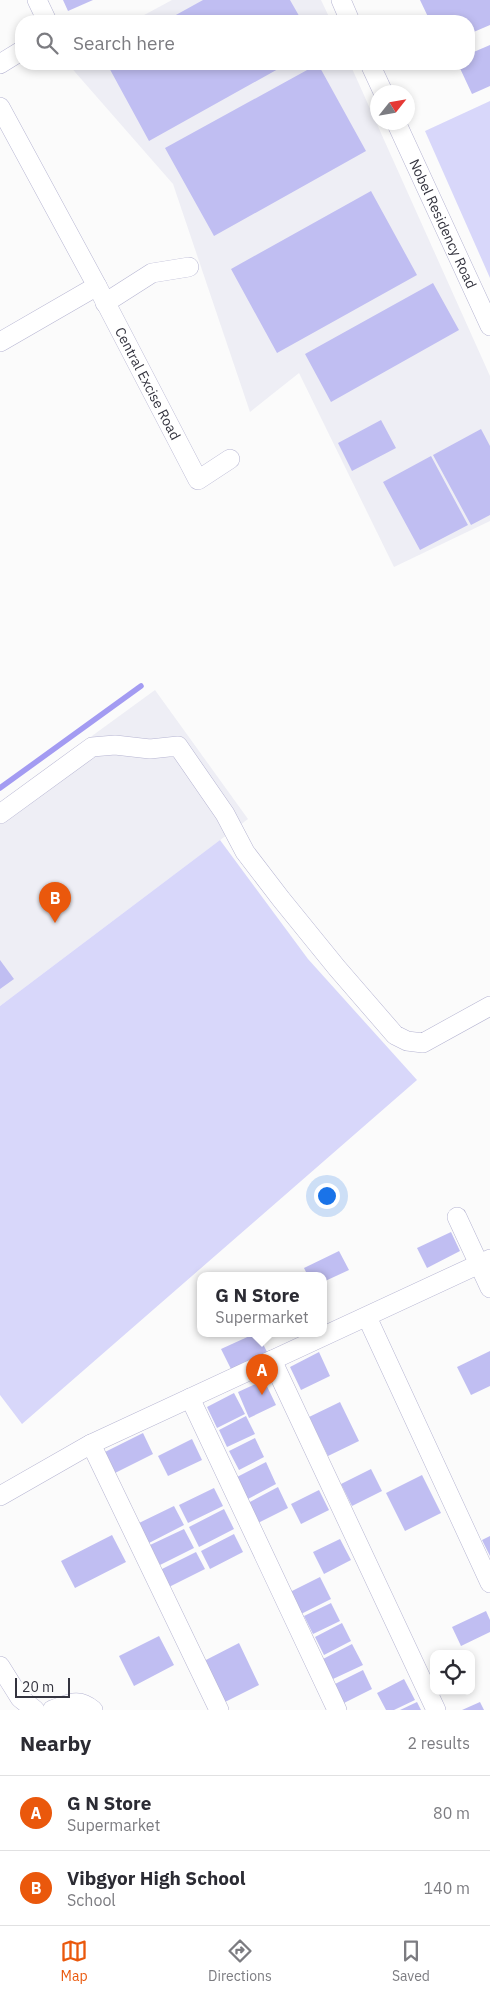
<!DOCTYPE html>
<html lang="en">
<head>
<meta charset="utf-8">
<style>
  body { margin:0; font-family:"IBM Plex Sans",sans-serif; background:#f7f7f7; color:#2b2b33 }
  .controls { position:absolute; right:15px; bottom:15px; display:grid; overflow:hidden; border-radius:10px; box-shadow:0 2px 8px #0003 }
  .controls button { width:45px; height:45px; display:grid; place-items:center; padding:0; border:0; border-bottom:1px solid #e1e1e2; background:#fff; color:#2b2b33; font:25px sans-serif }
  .compass { position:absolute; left:370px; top:85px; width:45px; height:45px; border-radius:50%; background:#fff; box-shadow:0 2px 8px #0003; rotate:59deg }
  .scale { position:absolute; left:15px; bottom:12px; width:55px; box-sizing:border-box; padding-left:5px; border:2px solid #34343f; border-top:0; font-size:14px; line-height:18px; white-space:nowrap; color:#34343f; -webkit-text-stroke:4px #fbfbfb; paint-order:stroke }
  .you { position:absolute; left:326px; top:1195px; width:18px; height:18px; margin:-12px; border:4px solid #fff; border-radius:50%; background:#1a73e8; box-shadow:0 0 0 8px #1a73e833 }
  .badge { display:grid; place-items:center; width:32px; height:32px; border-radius:50%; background:#ea580c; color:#fff; font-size:16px; font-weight:700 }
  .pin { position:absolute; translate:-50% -41px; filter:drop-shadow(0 1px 2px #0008) }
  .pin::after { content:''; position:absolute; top:26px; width:18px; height:15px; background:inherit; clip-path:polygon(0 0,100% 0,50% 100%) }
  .popup { position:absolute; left:197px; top:1272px; width:130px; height:65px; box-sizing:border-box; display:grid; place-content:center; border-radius:10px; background:#fff; filter:drop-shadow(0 1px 4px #0005); font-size:16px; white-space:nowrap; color:#7c7c81 }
  .popup b { font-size:19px; color:#2b2b33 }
  .popup::after { content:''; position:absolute; left:50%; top:100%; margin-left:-10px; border:10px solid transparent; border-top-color:#fff }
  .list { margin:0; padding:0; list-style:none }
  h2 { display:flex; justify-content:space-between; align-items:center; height:65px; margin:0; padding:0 20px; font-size:21px }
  h2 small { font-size:16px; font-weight:400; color:#7c7c81 }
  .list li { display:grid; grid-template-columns:32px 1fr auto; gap:15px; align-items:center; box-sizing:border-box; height:75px; padding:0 20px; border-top:1px solid #e1e1e2 }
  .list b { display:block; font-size:19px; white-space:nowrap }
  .list p { margin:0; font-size:16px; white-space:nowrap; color:#7c7c81 }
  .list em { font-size:16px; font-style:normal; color:#7c7c81 }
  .icon { flex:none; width:28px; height:28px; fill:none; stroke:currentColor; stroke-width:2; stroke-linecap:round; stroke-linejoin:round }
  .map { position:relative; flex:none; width:490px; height:1710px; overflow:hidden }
  .search { position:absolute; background:#fff; box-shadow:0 2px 8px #0003; left:15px; right:15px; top:15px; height:55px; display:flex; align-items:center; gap:12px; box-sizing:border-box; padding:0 18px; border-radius:20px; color:#7c7c81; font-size:19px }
  .sheet { height:215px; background:#fff }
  nav { display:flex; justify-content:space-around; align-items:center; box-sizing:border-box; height:70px; border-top:1px solid #e1e1e2; background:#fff; font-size:14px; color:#7c7c81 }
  nav a { display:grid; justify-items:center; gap:2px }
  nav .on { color:#ea580c }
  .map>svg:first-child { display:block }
  .built { fill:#eeeef5 }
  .green { fill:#d8d7fa }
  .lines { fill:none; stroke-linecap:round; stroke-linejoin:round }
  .stream { stroke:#a39bf2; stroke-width:5.5 }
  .building { fill:#c0bef2 }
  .street-casing { stroke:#b6b5d2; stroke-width:20 }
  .street { stroke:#fff; stroke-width:19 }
  .labels { text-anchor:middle; stroke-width:4; stroke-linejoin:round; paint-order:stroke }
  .street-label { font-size:14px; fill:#34343f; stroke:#fbfbfb }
</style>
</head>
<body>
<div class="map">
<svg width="490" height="1710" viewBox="0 0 490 1710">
  <rect width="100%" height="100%" fill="#fbfbfb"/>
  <!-- built -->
  <path class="built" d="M172,0H321L331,21H133Z
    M68,64H350L490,376V521L394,567L299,373L250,412L173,184Z
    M155,690L248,819L0,1006V803Z"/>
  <!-- green -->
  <path class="green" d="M490,101V278L425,131Z
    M220,840L308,959L417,1080L22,1424L0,1395V1006Z"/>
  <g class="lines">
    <!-- stream -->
    <path class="stream" d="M0,788L141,686"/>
  </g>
  <!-- building -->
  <path class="building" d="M63,0H93L68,11Z
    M203,0H290L302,21H165Z
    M420,0H490V25L469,34V21H430Z
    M490,45V86L472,94L458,64H469V54Z
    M107,64H287L149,141Z
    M318,64L366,151L214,236L165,148Z
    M371,191L417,275L277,353L231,269Z
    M433,283L459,330L331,402L305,354Z
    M381,420L396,448L352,471L338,443Z
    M481,429L490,446V515L471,525L433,455Z
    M431,456L468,525L420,550L383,482Z
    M0,960L14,979L0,989Z
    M451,1232L460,1251L427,1268L417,1248Z
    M339,1251L349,1270L323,1282V1276H308L304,1268Z
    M254,1334H258L267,1352L231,1369L221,1349Z
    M490,1351V1386L471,1395L457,1367Z
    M319,1352L330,1376L301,1390L290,1367Z
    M264,1380L276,1405L249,1418L238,1392Z
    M234,1393L245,1414L217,1428L207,1407Z
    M340,1402L359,1441L328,1456L309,1417Z
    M246,1416L255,1434L227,1447L219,1430Z
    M143,1433L153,1454L115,1473L105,1452Z
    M255,1438L264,1457L239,1470L229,1451Z
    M192,1439L202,1460L168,1476L158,1456Z
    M266,1462L276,1484L248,1499L237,1477Z
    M371,1469L382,1491L352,1506L341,1484Z
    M422,1475L441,1513L405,1531L386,1493Z
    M278,1487L288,1508L256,1524L246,1504Z
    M214,1488L223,1506L188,1523L179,1505Z
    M319,1490L329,1510L301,1524L291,1504Z
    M174,1506L184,1525L149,1543L139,1523Z
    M224,1509L234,1529L199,1547L189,1527Z
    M184,1529L194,1548L160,1565L150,1545Z
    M234,1534L243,1552L210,1569L201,1551Z
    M112,1535L126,1562L75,1588L61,1561Z
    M490,1536V1556L482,1540Z
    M340,1539L351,1560L324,1574L313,1552Z
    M196,1552L205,1569L169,1587L160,1570Z
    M320,1577L331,1599L301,1614L290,1592Z
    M331,1603L340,1621L313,1634L304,1616Z
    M486,1611L490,1620V1632L461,1646L452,1627Z
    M342,1623L351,1641L324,1655L315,1637Z
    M159,1636L174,1665L134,1686L119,1656Z
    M239,1643L259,1685L223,1703L202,1662Z
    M352,1644L363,1665L333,1679L323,1659Z
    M363,1670L372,1689L344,1703L335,1684Z
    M404,1679L415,1700L394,1710H386L377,1693Z
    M417,1702L421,1710H400Z
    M480,1702L484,1710H462Z"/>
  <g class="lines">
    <defs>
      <g id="street">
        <path d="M37,0L47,21"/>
        <path d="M341,0L350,21"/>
        <path d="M0,64L21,51"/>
        <path d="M370,64L383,92"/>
        <path d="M0,107L97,286L0,342"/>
        <path id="s1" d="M396,122L490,326"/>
        <path id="s2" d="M97,286L198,480L230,459"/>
        <path d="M105,303L152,273L189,267"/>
        <path d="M0,814L92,747L115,745L150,749L178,746L225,814L245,852L281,899L337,968L395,1035L407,1041L423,1043L490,1006"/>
        <path d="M457,1217L490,1288"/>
        <path d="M367,1317L490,1583"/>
        <path d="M272,1360L436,1710"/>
        <path d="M190,1398L337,1710"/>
        <path d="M91,1444L219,1710"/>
        <path d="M0,1496L91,1444L490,1259"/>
        <path d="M0,1666L20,1698L35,1710"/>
        <path d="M52,1710C69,1704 78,1697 93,1710"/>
      </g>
    </defs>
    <!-- street casing -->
    <use href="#street" class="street-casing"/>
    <!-- street -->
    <use href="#street" class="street"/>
  </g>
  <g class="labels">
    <!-- street labels -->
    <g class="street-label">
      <text dy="5" stroke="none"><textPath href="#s1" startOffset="112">Nobel Residency Road</textPath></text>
      <text dy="5" stroke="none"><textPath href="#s2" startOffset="110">Central Excise Road</textPath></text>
    </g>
  </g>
</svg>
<div class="controls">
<button><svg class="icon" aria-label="locate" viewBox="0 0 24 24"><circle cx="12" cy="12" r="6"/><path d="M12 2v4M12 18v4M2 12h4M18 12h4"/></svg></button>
</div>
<svg class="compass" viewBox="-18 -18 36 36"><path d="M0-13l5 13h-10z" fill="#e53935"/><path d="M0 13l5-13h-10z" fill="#7c7c81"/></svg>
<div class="scale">20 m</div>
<div class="you"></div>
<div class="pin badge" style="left:262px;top:1395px">A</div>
<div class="popup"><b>G N Store</b>Supermarket</div>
<div class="pin badge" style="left:55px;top:923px">B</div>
<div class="search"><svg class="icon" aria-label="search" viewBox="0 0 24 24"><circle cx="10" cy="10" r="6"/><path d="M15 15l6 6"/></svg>Search here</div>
</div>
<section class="sheet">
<h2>Nearby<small>2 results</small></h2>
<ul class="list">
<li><span class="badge">A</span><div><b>G N Store</b><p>Supermarket</p></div><em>80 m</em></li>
<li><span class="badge">B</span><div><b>Vibgyor High School</b><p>School</p></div><em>140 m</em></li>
</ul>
</section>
<nav>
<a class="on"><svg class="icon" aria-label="map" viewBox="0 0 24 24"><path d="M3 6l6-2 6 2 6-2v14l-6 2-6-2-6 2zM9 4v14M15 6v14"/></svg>Map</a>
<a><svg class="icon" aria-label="directions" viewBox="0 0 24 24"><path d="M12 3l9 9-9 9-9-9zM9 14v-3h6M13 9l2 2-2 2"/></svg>Directions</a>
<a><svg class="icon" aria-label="saved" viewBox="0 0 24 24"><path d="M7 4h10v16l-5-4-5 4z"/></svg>Saved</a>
</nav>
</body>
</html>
